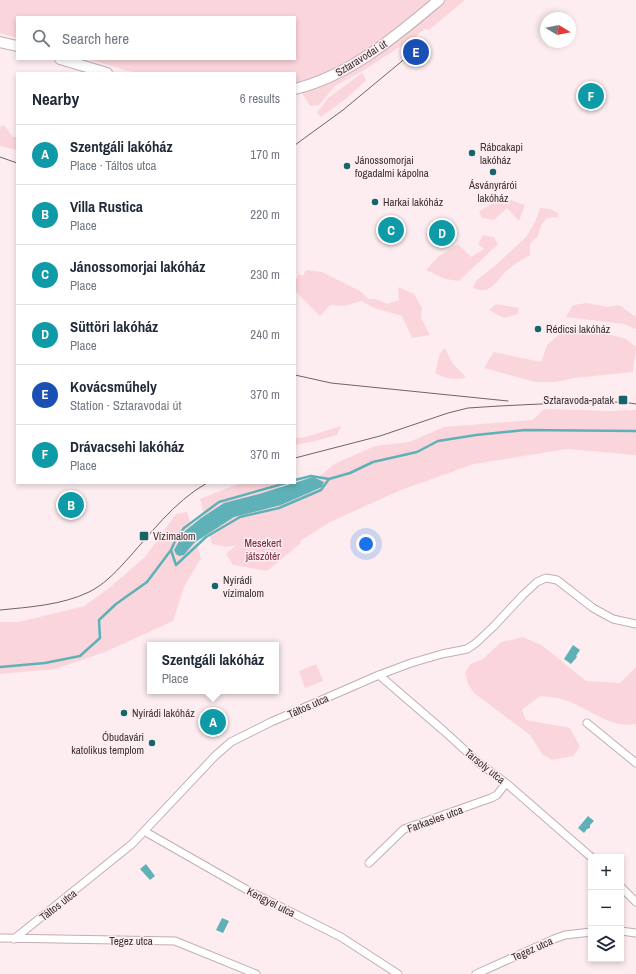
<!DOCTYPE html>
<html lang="en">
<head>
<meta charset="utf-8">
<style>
  body { margin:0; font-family:"Archivo Narrow",sans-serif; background:#f2f2f3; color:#1f2937 }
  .controls { position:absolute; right:12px; bottom:12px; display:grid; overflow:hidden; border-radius:0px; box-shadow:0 2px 6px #0003 }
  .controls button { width:36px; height:36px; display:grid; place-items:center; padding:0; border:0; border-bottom:1px solid #e0e1e3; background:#fff; color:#1f2937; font:20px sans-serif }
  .compass { position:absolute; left:540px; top:12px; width:36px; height:36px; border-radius:50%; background:#fff; box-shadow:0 2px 6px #0003; rotate:100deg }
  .you { position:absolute; left:366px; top:544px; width:14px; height:14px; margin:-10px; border:3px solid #fff; border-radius:50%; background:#1a73e8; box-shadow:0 0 0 6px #1a73e833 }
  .badge { display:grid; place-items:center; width:26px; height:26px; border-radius:50%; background:#7c3aed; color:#fff; font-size:13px; font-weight:700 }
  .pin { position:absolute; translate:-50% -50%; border:2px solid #fff; box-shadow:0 1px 4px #0006 }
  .popup { position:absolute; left:147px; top:642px; width:132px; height:52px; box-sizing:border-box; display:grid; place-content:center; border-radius:0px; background:#fff; filter:drop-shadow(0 1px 3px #0005); font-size:13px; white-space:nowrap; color:#747a83 }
  .popup b { font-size:15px; color:#1f2937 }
  .popup::after { content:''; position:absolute; left:50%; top:100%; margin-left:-8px; border:8px solid transparent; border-top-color:#fff }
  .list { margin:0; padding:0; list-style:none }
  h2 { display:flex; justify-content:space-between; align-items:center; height:52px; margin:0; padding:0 16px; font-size:17px }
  h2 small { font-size:13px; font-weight:400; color:#747a83 }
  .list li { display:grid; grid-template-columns:26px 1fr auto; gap:12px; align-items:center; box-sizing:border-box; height:60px; padding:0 16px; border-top:1px solid #e0e1e3 }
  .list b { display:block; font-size:15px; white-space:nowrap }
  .list p { margin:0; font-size:13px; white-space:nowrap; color:#747a83 }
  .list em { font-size:13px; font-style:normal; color:#747a83 }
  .icon { flex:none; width:22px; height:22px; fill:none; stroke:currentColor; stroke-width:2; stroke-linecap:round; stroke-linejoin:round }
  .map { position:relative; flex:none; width:636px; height:974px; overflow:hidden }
  .search { position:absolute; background:#fff; box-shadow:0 2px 6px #0003; left:16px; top:16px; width:280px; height:44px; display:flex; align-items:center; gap:10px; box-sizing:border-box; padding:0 14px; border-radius:0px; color:#747a83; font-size:15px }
  .panel { position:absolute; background:#fff; box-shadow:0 2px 6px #0003; left:16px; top:72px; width:280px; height:412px; border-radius:0px }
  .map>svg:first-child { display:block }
  .green { fill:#fbd5dc }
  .water { fill:#5eb1b6 }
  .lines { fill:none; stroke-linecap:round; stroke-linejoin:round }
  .stream { stroke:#5eb1b6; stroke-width:2.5 }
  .street-casing { stroke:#c1afb2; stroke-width:9 }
  .secondary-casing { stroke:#c1afb2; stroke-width:12 }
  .street { stroke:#fff; stroke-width:7 }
  .secondary { stroke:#fff; stroke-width:10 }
  .tram { stroke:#6e6466; stroke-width:1 }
  .poi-dot { fill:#16656a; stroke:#fdedf0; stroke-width:1.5 }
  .labels { text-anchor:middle; stroke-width:3; stroke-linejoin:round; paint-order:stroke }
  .street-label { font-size:11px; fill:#393133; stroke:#fdedf0 }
  .poi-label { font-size:11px; fill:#393133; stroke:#fdedf0; text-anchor:start }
  .park-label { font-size:11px; fill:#76283f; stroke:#fdedf0 }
</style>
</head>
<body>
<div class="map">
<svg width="636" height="974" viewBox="0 0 636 974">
  <rect width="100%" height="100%" fill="#fdedf0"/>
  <!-- green -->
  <path class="green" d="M0,0H465L429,30L425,29L409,41L364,70L335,86L319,105L310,106L295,82V73H135L88,59H295V17H17V38L0,33Z
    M362,73L366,80L347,98L321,117L317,113L328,98Z
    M4,125L13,137H17V150L0,146V127Z
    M511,200L525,205L519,221L507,208L494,220L482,218L479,211L494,203Z
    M540,208L551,209L559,214L558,217L547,218L541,225L538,236L530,244V255C524,259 517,262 511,267C498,276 493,297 473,288L476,281L498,263L526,237L535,222Z
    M483,235L494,237L498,244L459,281L445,279L426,270L439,256L458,244L471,257L484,249L478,244Z
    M307,270L322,272L362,292L368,299H376L387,304L399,300L398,287L414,294L422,308L421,318L430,335L412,338L402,316L374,308L361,301L345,306L330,305L320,316L295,291V281L299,274L302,276Z
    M587,303L608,307L619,305L636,317V329L624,324L566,317L573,305Z
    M496,304L519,308L518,314L504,318L489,310Z
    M565,329L596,331L626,339L636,347C636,356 633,363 633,372L574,378L556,382H535L484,368L494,352L541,362L547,345Z
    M445,348L452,363L466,377C459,381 442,378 435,373L440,353Z
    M544,409L610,411L636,410V455L567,449L474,464L401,490L330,522L300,541L301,543L267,571L233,565L226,554L236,545L226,547L212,544L200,499L240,483H272L288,491L311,484L334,464L375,446L409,442L444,427L533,420Z
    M341,426L337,435L315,441L295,445V438L306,437Z
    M187,512L201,558L184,587L173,621L105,652L55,669L0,674V622H19L84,606L108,589L145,557L176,514Z
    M523,637L543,646L586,681L620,683L636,667V724C609,729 588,707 564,700C557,697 548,697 540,696L522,710L526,720L570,728L580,747L573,756L552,760L542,754L530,735L474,693L468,684L465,673L470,664L483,659L501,642Z
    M316,664L323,681L305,688L299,671Z"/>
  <!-- water -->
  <path class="water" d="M313,477L324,482L322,487L281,505L234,517L194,543L184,555L179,556L176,554L174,550L185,531L201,518L224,503L259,494Z
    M573,645L580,650L576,656L577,657L571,664L564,659Z
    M588,816L594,821L590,825V828L587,829L584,833L578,828Z
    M146,864L155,876L150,880L140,869Z
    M222,918L229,921L223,933L216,930Z"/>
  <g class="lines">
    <!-- stream -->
    <path class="stream" d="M295,480L311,476L329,479
      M171,550L176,539L184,528L219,502L286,483
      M0,667L45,663L80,656L100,638L99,620L116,604L147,582L171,550L176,565L206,537L240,517L279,508L321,490L329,479L350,473L373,462L417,452L438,441L476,435L525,430L636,431"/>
    <defs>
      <path id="street" d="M379,675L444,731L479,763L506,783L591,857
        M587,723L636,763
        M144,831L249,891L341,937L398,974
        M369,863L404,829L491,798L497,795L506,783
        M621,887L636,902
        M621,931L636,933
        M0,938L175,941L256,974
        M14,939L132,844L215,756L231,742L271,722L379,675L411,663L442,654L467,649L476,643L494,626L523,595L537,582L546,578L557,580L593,608L613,619L636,624
        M476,974L554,939L565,935L591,932"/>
      <path id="secondary" d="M0,42L17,46
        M60,59L107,73
        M295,89C351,75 396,36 439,0"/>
    </defs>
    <!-- street casing -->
    <use href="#street" class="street-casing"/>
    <!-- secondary casing -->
    <use href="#secondary" class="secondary-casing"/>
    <!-- street -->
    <use href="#street" class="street"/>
    <!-- secondary -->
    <use href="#secondary" class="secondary"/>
    <!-- tram -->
    <path class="tram" d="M295,145L343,110L419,47
      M0,157L17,163
      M295,375L331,383L508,401
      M295,458L380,436L448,413L468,408L499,406L561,403L623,402L636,404
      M0,610C30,607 62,605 89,592C103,585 114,574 124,563C150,535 173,502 207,483"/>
  </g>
  <!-- markers -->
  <g class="poi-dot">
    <circle cx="472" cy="153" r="4"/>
    <circle cx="347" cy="166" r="4"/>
    <circle cx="493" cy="172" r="4"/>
    <circle cx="375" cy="202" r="4"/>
    <circle cx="538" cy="329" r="4"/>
    <rect x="618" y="395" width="10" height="10" rx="2"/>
    <rect x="139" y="531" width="10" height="10" rx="2"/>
    <circle cx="215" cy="586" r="4"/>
    <circle cx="124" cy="713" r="4"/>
    <circle cx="152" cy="743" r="4"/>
  </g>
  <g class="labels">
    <!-- street labels -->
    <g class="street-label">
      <text transform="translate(361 58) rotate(-32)" y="4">Sztaravodai út</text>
      <text transform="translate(308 706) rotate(-24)" y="4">Táltos utca</text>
      <text transform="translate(485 766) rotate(39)" y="4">Tarsoly utca</text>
      <text transform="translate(435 819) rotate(-20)" y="4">Farkasles utca</text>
      <text transform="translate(271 902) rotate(27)" y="4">Kengyel utca</text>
      <text transform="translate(58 905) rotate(-38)" y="4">Táltos utca</text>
      <text x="131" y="945">Tegez utca</text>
      <text transform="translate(532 949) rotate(-24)" y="4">Tegez utca</text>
    </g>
    <!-- poi labels -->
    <g class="poi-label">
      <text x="480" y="151">Rábcakapi<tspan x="480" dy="13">lakóház</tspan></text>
      <text x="355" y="164">Jánossomorjai<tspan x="355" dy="13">fogadalmi kápolna</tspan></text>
      <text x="493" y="189" text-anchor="middle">Ásványrárói<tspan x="493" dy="13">lakóház</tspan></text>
      <text x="383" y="206">Harkai lakóház</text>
      <text x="546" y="333">Rédicsi lakóház</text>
      <text x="614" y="404" text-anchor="end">Sztaravoda-patak</text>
      <text x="153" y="540">Vízimalom</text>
      <text x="223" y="584">Nyirádi<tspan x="223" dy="13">vízimalom</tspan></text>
      <text x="132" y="717">Nyirádi lakóház</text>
      <text x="144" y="741" text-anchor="end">Óbudavári<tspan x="144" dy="13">katolikus templom</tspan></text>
    </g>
    <!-- park labels -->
    <g class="park-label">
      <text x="263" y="547">Mesekert<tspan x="263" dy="13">játszótér</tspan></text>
    </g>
  </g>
</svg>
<div class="controls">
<button>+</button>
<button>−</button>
<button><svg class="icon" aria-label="layers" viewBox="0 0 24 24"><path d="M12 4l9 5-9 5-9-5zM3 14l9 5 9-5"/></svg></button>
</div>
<svg class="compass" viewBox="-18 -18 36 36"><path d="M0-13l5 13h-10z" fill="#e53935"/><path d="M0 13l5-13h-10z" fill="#747a83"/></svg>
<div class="you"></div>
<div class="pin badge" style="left:213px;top:722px;background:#0f9aa8">A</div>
<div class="popup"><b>Szentgáli lakóház</b>Place</div>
<div class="pin badge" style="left:71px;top:505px;background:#0f9aa8">B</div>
<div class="pin badge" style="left:391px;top:230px;background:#0f9aa8">C</div>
<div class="pin badge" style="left:442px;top:233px;background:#0f9aa8">D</div>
<div class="pin badge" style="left:416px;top:52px;background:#1a4fb4">E</div>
<div class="pin badge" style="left:591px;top:96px;background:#0f9aa8">F</div>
<div class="search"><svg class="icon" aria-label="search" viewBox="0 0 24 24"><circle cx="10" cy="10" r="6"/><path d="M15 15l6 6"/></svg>Search here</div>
<section class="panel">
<h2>Nearby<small>6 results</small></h2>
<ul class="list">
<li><span class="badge" style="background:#0f9aa8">A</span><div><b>Szentgáli lakóház</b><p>Place · Táltos utca</p></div><em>170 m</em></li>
<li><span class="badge" style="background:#0f9aa8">B</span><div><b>Villa Rustica</b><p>Place</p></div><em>220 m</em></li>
<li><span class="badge" style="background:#0f9aa8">C</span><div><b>Jánossomorjai lakóház</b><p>Place</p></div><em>230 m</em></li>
<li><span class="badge" style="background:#0f9aa8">D</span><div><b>Süttöri lakóház</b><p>Place</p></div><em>240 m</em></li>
<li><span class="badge" style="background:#1a4fb4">E</span><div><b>Kovácsműhely</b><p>Station · Sztaravodai út</p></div><em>370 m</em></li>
<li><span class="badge" style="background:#0f9aa8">F</span><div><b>Drávacsehi lakóház</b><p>Place</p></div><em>370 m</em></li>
</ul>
</section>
</div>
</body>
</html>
